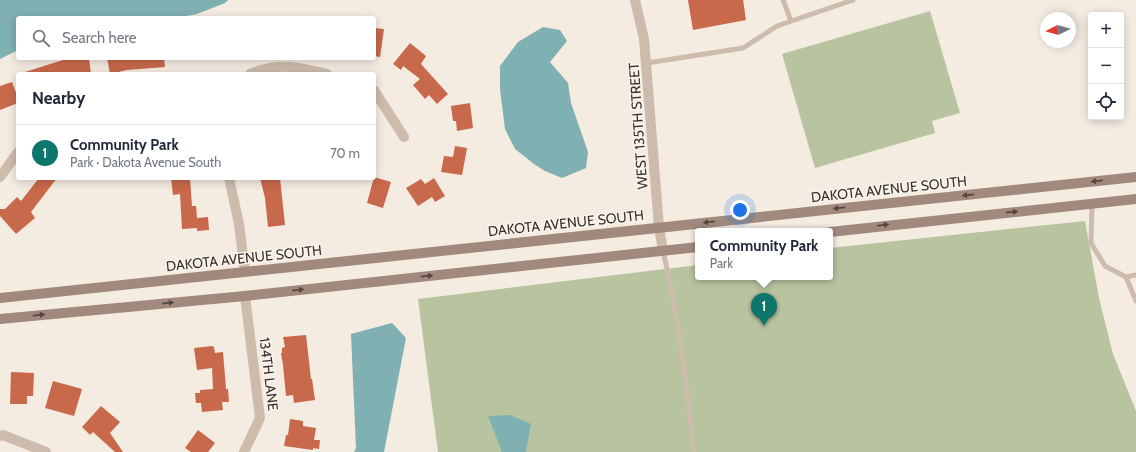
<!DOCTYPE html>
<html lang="en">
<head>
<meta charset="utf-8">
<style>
  body { margin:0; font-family:Cabin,sans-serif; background:#f6f6f7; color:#1f2937 }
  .controls { position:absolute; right:12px; top:12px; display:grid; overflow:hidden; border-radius:4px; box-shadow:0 2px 10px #0003 }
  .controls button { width:36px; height:36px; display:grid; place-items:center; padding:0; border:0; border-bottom:1px solid #e0e1e3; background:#fff; color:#1f2937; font:20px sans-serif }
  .compass { position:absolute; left:1040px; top:12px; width:36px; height:36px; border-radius:50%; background:#fff; box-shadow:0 2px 10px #0003; rotate:264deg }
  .you { position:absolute; left:740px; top:210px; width:14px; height:14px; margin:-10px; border:3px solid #fff; border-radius:50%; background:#1a73e8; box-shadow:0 0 0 6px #1a73e833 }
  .badge { display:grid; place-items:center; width:26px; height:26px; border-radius:50%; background:#0f766e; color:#fff; font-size:13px; font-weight:700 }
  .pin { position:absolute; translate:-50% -33px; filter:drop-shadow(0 1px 2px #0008) }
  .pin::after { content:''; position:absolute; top:21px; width:14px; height:12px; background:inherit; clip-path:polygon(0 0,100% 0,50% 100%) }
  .popup { position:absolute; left:695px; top:228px; width:138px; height:52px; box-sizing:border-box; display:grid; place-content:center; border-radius:4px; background:#fff; filter:drop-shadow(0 1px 3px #0005); font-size:13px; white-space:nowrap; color:#747a83 }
  .popup b { font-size:15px; color:#1f2937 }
  .popup::after { content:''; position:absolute; left:50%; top:100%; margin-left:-8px; border:8px solid transparent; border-top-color:#fff }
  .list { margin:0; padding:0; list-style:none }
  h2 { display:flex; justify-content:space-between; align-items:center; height:52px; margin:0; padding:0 16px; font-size:17px }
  h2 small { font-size:13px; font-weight:400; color:#747a83 }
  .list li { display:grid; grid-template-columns:26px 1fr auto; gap:12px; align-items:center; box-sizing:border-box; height:56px; padding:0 16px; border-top:1px solid #e0e1e3 }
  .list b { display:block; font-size:15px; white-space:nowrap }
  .list p { margin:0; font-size:13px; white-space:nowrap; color:#747a83 }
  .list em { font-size:13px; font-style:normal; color:#747a83 }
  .icon { flex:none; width:22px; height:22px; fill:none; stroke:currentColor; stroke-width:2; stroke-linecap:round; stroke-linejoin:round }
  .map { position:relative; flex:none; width:1136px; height:452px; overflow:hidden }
  .search { position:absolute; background:#fff; box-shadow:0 2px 10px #0003; left:16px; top:16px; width:360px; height:44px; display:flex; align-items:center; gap:10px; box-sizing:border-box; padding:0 14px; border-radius:4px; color:#747a83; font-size:15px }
  .panel { position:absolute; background:#fff; box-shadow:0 2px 10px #0003; left:16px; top:72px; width:360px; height:108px; border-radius:4px }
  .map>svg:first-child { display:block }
  .green { fill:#b8c4a0 }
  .water { fill:#7fb0b2 }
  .building { fill:#c8694b }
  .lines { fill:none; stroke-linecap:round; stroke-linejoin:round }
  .lane { stroke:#cdbbac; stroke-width:5 }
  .street { stroke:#cdbbac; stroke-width:10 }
  .secondary { stroke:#a18a7d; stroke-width:10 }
  .oneway { fill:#544640 }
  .labels { text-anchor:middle; stroke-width:3; stroke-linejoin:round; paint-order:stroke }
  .street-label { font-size:14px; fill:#3b302b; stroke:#fbf5ee }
</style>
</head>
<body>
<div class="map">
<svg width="1136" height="452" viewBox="0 0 1136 452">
  <rect width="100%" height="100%" fill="#f4ebe1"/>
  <!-- green -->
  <path class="green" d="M930,11L960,113L932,121L935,133L815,168L782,54Z
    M1085,221L1099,298L1113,354L1136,411V452H438L418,299L698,265V277H830V248Z"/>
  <!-- water -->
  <path class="water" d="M0,0H228L225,3L197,14L176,18H18V50L0,59Z
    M543,27L560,30L567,41L550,62L568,83L571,103L588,152L586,168L562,178L545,171L534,164L515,149L505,129L500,89V66L518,42Z
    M392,323L406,338L384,452H354L356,448L351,334Z
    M510,415L531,424L526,452H502L488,416Z"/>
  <!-- building -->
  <path class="building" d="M688,0H743L746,20L693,30Z
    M374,28L384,29L380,57L374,56Z
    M410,43L426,56L421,64L448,94L437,104L429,95L425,99L413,85L420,79L403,66L401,70L393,64Z
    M89,58L91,74H26L25,72L63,60V59Z
    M107,58H164L165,67L127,70L110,74Z
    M12,82L18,98V103L0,110V86Z
    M470,103L473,128L457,131L456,121H453L451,106Z
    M455,146L467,148L462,175L441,172L444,156L453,157Z
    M374,177L391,182L383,208L367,203Z
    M39,178H57L31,212L35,218L16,234L0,216V209H5L17,197L21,201Z
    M171,178H190L192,206H196L197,218L208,217L209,230L197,231V228L182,229L180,194L173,195Z
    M260,178H280L285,225L268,227L265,198Z
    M434,178L445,196L435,202L432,197L418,206L406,188L421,179L425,184Z
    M306,335L311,379H312L315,400L294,403L293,395L286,396L283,365L281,353H282V348L285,347L283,337Z
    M212,346L214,347L215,353L223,352L226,389H228L229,402H222L223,410L202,412L201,403H196L195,393H200V390L213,389L212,368L197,370L194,348Z
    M11,372L34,373L33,396H27V404H10Z
    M53,381L82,389L74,416L45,408Z
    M101,406L120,422L110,433L123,452H115L93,432L90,435L82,427Z
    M290,419L303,421V426L316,428L314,440H320L319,449L313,448V450L284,446L286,435H288Z
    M198,430L215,443L208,452H191L185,448Z"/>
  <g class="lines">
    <!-- lane -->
    <path class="lane" d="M783,0L791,21
      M647,63L743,48L777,26L853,0
      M1092,204L1091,243L1105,266L1126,277
      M663,251C679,317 686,385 694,452
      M1136,275L1126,277L1136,301"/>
    <!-- street -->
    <path class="street" d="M635,0L644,39L659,227L663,251
      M250,74C280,62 297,67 327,74
      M374,90L404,137
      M0,177L18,152
      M229,178L239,224L245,272
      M0,436L3,435L46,452
      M244,452L260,418L245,296"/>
    <!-- secondary -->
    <path class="secondary" d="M830,232L1136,199
      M0,298L1136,177
      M0,319L245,296L698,247"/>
  </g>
  <!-- one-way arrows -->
  <defs><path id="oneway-solid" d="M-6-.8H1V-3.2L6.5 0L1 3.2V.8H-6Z"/></defs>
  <g class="oneway">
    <use href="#oneway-solid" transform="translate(1097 181) rotate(174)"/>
    <use href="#oneway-solid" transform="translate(968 195) rotate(174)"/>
    <use href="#oneway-solid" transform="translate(839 208) rotate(174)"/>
    <use href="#oneway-solid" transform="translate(1012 212) rotate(-6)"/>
    <use href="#oneway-solid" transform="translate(709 222) rotate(174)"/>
    <use href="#oneway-solid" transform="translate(883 225) rotate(-7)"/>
    <use href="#oneway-solid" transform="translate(427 276) rotate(-6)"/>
    <use href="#oneway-solid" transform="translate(298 290) rotate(-6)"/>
    <use href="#oneway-solid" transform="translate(168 303) rotate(-6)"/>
    <use href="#oneway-solid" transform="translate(39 315) rotate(-6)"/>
  </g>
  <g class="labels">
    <!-- street labels -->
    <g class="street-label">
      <text transform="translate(638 126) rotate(-94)" y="5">WEST 135TH STREET</text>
      <text transform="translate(889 189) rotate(-6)" y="5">DAKOTA AVENUE SOUTH</text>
      <text transform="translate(566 223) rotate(-6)" y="5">DAKOTA AVENUE SOUTH</text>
      <text transform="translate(244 258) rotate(-6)" y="5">DAKOTA AVENUE SOUTH</text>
      <text transform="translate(269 374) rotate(83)" y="5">134TH LANE</text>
    </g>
  </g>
</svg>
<div class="controls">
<button>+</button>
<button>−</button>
<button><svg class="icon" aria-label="locate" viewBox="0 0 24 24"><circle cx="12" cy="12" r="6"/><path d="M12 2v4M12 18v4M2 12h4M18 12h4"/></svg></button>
</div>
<svg class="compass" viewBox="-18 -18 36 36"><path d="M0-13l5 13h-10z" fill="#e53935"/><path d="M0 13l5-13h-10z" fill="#747a83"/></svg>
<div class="you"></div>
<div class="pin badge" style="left:764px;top:326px">1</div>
<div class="popup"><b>Community Park</b>Park</div>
<div class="search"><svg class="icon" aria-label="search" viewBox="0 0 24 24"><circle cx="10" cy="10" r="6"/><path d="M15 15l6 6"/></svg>Search here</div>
<section class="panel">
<h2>Nearby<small></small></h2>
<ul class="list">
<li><span class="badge">1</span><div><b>Community Park</b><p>Park · Dakota Avenue South</p></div><em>70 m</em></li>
</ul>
</section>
</div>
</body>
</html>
